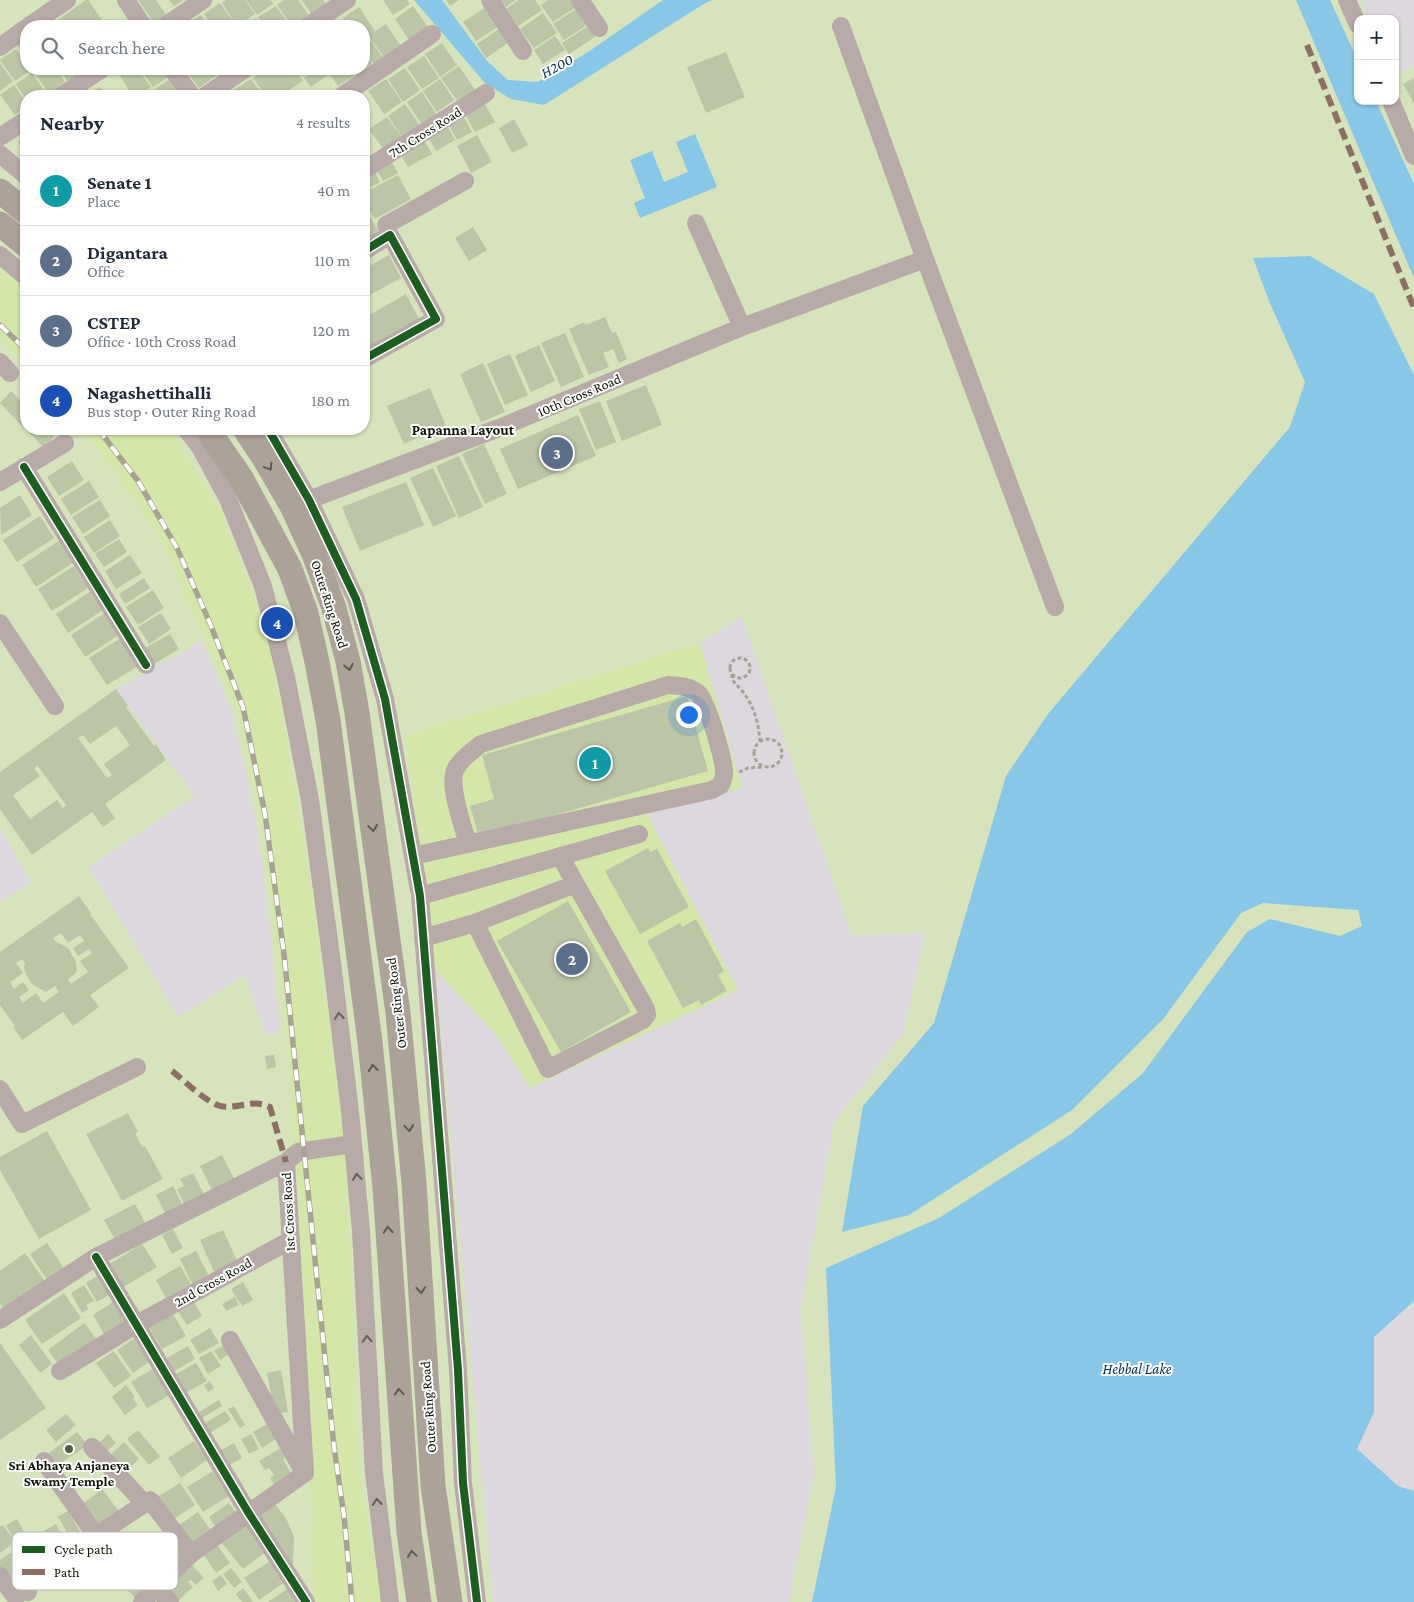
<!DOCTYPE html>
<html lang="en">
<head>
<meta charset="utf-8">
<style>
  body { margin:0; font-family:"Crimson Pro",serif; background:#f6f6f7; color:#1f2937 }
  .controls { position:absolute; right:15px; top:15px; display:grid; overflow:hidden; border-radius:10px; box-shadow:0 1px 4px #0004 }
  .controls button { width:45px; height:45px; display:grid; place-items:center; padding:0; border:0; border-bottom:1px solid #e0e1e3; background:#fff; color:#1f2937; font:25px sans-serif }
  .you { position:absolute; left:688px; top:714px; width:18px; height:18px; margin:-12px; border:4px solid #fff; border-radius:50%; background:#1a73e8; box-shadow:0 0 0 8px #1a73e833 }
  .badge { display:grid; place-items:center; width:32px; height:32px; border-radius:50%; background:#0f766e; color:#fff; font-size:16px; font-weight:700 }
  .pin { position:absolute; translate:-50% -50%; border:2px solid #fff; box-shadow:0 1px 5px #0006 }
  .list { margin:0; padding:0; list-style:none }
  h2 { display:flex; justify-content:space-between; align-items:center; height:65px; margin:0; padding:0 20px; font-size:21px }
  h2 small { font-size:16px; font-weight:400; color:#747a83 }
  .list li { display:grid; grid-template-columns:32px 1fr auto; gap:15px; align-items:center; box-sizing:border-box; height:70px; padding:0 20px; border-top:1px solid #e0e1e3 }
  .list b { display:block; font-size:19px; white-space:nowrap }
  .list p { margin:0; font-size:16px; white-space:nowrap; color:#747a83 }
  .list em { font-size:16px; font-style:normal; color:#747a83 }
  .icon { flex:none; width:28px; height:28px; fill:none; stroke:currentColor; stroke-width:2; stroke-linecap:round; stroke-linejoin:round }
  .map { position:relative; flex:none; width:1414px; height:1602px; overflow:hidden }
  .search { position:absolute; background:#fff; box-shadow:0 1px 4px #0004; left:20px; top:20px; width:350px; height:55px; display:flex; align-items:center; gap:12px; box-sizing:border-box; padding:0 18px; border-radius:20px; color:#747a83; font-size:19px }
  .panel { position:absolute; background:#fff; box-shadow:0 1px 4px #0004; left:20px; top:90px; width:350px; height:345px; border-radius:20px }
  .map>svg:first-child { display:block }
  .built { fill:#d4e7a9 }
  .green { fill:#dcd8de }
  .water { fill:#88c7e8 }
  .building { fill:#bcc6a6; fill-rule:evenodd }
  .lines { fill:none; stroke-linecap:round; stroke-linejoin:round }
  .path { stroke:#a7a298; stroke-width:3; stroke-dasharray:4 2.5; stroke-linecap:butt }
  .minor { stroke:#b8aaa7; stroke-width:18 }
  .highway { stroke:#ada297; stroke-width:25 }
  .rail-casing { stroke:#a6a393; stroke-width:5.5 }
  .rail { stroke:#fff; stroke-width:4; stroke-dasharray:11; stroke-linecap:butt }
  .quiet { stroke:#8d6e63; stroke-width:6; stroke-dasharray:12 6; stroke-linecap:butt }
  .cycleway-casing { stroke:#fff; stroke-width:11 }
  .cycleway { stroke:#1b5e20; stroke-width:8 }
  .oneway { stroke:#5d5b4c }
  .oneway2 { stroke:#625f54 }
  .poi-dot { fill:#535c41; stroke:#fff; stroke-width:2 }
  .labels { text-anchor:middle; stroke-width:4; stroke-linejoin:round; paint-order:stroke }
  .street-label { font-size:14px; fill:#0d1400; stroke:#fff }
  .poi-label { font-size:14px; font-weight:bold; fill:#0d1400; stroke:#fff }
  .water-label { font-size:15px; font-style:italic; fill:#003251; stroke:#fff }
  .neighbourhood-label { font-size:15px; font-weight:bold; fill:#0d1400; stroke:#fff }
  .key { fill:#fff; stroke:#b6b8b2; stroke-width:1 }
  .key-label { font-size:14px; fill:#0d1400 }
</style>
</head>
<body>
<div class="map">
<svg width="1414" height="1602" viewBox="0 0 1414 1602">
  <rect width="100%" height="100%" fill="#d6e3bb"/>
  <!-- built -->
  <path class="built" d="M0,268L26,290V366L0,338Z
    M84,429H171L223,517L270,642L312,891L342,1120L350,1232L359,1475L383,1602H314L301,1240L287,1039L261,817L237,709L159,537Z
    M742,616L853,936L530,1088L496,1035L436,971L405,736L700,643Z"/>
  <!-- green -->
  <path class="green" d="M1361,0H1414V66L1395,76V19H1368Z
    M742,616L852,936L925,933L904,1033L834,1122L801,1309L814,1476L789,1602H493L436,971L496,1035L530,1088L738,990L647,814L742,788L700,643Z
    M202,641L231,710L255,815L267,901L280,1032L265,1034L245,975L178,1017L89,867L194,796L116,689Z
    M0,829L31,882L0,902Z
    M1414,1301V1491L1398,1486L1357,1449L1374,1412V1337Z"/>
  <!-- water -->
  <path class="water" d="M414,0H442L487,61L508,80L538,82L588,52L663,0H712L702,5L544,105L511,99L485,83Z
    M1296,0H1330L1358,61V101H1376L1414,184V278Z
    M695,134L717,187L640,218L634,203L645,198L630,160L652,151L664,182L688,172L676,142Z
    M1310,256L1374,294L1414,375V1301L1374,1337V1412L1357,1449L1398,1486L1414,1491V1602H812L836,1487L826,1268L939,1218L1071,1134L1143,1073L1247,932L1270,919L1340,936L1362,926L1358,910L1263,903L1241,913L1164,1018L1072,1110L909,1215L842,1232L863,1106L934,1023L1006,776L1048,714L1290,427L1305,382L1269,301L1253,258Z"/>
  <!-- building -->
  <path class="building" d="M86,0H88L105,24L102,26H58L55,22Z
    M138,0H156L166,15L154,23Z
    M169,0H183L174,6Z
    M226,0H245L255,14L237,26L222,3Z
    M246,0H271L273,4L257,15Z
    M284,0H298L310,17L295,26H292L277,5Z
    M302,0H323L327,5L312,15Z
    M383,0H407L410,4L393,15Z
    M446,0H459L450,6Z
    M501,0H516L506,7Z
    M519,0H535L542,10L518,26L506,9Z
    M548,0H571L576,7L553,22L541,5Z
    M220,3L236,26H212L204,14Z
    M276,6L290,26H265L258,17Z
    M413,6L428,27L409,40L395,19Z
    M359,7L375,31L386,24L400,45L384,57L368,35L364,38V26H348L343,18Z
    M486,7L499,26L476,41L463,22Z
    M576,9L587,25L564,40L553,24Z
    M543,13L557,33L534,48L520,29Z
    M201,15L209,26H184Z
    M256,18L262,26H244Z
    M342,19L347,26H331Z
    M588,26L595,37L569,54L562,43Z
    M499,29L508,43L486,58L477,44Z
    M555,36L565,50L543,64L534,50Z
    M26,39V58L18,45Z
    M370,39L383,58L374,64L366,53L372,63L355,75L351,69H364V43Z
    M442,43L457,65L440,77L425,54Z
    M16,49L26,63V69L31,70L15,81L0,60Z
    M726,52L745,97L706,113L687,67Z
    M424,56L439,78L422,89L407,67Z
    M0,63L13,81L0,91Z
    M459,66L475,90L458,102L441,78Z
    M405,68L420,90L403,102L388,79Z
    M38,69H56L65,82L49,94L34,72Z
    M59,69H84L86,71L69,83Z
    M124,69H138L151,87L137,96H133L118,73Z
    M140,69H164L170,76L153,87Z
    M185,69H213L217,75L199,88Z
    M215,69H229L219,75Z
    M267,69H295L303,81L280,96H266L253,78Z
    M298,69H314L303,76Z
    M317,69H323L328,75L311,87L304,78Z
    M326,69H349L354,76L338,86Z
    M32,73L46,93L42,96H26V99L16,84Z
    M1414,78V104L1403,84Z
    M170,79L182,96H160L155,89Z
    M251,79L263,96H238L234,90Z
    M386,79L402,102L384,114L368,91Z
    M440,79L454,100L437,112L423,91Z
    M14,85L26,102V107L15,115L0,95Z
    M100,87L106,96H85Z
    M154,90L158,96H144Z
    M232,91L236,96H224Z
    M422,92L437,115L422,125L407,102Z
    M482,99L495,122L475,132L463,110Z
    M405,104L422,128L404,140L388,116Z
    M461,112L472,132L457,140L446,120Z
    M387,117L402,138L384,150L369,129Z
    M514,119L528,145L512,153L499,128Z
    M445,122L455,140L436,151L426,133Z
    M477,135L492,162L471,173L457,146Z
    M25,137L26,139V154L18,142Z
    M423,138L432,154L408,167L399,151Z
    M390,159L398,173L383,181L375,167Z
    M374,170L380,182L371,187L364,175Z
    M398,175L411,199L375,219L364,199V193Z
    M364,205L379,233L364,241Z
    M473,227L487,250L469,261L455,238Z
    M389,255L401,278L364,298V269Z
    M406,294L421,323L364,354V318Z
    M605,317L612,333L616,332L627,359L619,363L613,349L603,353L609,367L589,375L569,329L584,322L585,325Z
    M565,333L584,377L561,387L541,343Z
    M539,345L555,381L531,392L515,356Z
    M510,354L528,395L505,405L487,364Z
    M483,363L505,412L481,422L460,374Z
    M646,385L662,425L622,441L606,401Z
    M430,388L446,426L404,444L387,406Z
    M11,391L26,406V422L22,426L0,403Z
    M600,401L616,442L596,450L579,409Z
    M578,415L596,456L518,489L500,449Z
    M26,429H46L54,437L43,447Z
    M484,444L507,494L485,504L462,454Z
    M459,456L483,507L459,518L436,466Z
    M72,461L84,480L59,496L47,477Z
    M433,468L456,516L433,527L410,478Z
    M89,481L99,497L71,515L61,499Z
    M406,482L424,525L360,551L342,507Z
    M20,495L32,515L1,535L0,508Z
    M100,500L110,516L83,534L72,517Z
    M40,516L54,538L17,562L3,540Z
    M110,520L120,536L94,553L84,537Z
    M119,539L127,552L104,567L95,554Z
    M60,540L74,562L36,587L22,565Z
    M130,555L142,573L116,589L105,571Z
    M74,566L88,588L52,611L38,589Z
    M144,578L150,588L125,604L119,594Z
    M153,590L164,608L138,625L126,607Z
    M91,591L103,610L68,633L56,614Z
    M105,613L119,635L85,657L71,635Z
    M161,613L171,629L149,644L138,627Z
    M170,634L179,649L154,664L145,648Z
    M121,638L138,666L107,685L89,658Z
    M116,689L128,706L126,707L154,746L156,744L166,760L105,804L115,818L103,827L92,812L32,855L0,809V772ZM116,726L130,745L104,764L112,775L107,778L78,738L83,735L90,744ZM38,766L66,805L63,808L57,800L30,819L13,795L40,776L34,768Z
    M687,696L708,771L479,837L470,806L494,799L482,755Z
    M648,848L650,852L657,849L689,907L640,934L605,871Z
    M79,896L91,913L90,914L129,968L90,995L99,1007L73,1026L63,1012L22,1040L13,1027L15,1026L0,1005V952ZM61,933L68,943L80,935L84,941L73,948L78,956L89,949L92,953L80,961L88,972L71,984L68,979L77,972L76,962L68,948L55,941L53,938ZM22,959L25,962L24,968L26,974L32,984L46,992L55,986L59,992L43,1003L36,993L23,1003L19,997L29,990L23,982L14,989L10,982L23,973L16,963Z
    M568,901L631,1012L561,1052L497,941Z
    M696,919L724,971L718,975L727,991L701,1005L699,1000L683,1008L647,941L680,923L682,927Z
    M274,1055L276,1067L267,1069L265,1056Z
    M128,1113L138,1132L135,1133L142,1147L145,1146L163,1179L122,1201L86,1134Z
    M47,1131L91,1210L39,1239L0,1170V1157Z
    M222,1155L238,1187L216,1198L200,1166Z
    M193,1173L208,1202L188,1212L177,1189L184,1186L180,1179Z
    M173,1186L185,1210L168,1219L156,1195Z
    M135,1204L149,1230L119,1247L104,1220Z
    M173,1229L183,1248L172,1254L162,1235Z
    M223,1230L239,1265L216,1276L200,1240Z
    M47,1243L65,1270L48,1281L30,1254Z
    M142,1244L157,1267L122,1288L108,1265Z
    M196,1251L211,1280L195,1289L180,1259Z
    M25,1253L46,1283L6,1312L0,1304V1271Z
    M180,1266L191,1284L166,1298L156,1280Z
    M97,1276L109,1295L97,1302L86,1283Z
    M243,1282L253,1300L242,1306L231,1289Z
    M84,1285L94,1301L86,1305L88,1309L82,1313L71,1293Z
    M64,1293L81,1318L42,1344L25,1320Z
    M235,1297L239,1305L226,1311L222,1304Z
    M113,1302L127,1326L107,1339L93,1315Z
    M194,1302L202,1316L187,1325L178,1311Z
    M173,1314L186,1336L162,1349L149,1327Z
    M84,1323L97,1340L59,1365L48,1350Z
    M210,1328L219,1343L199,1354L190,1340Z
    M31,1335L52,1364L40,1373L19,1345Z
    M135,1338L150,1361L133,1373L117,1350Z
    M0,1343L46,1408L0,1440Z
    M224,1345L229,1354L220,1360L214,1351Z
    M188,1346L195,1359L173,1372L165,1359Z
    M114,1351L131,1376L114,1388L96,1363Z
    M211,1351L221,1366L208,1374L199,1358Z
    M196,1363L207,1381L185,1393L174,1375Z
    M154,1368L171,1394L147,1408L131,1382Z
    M281,1370L288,1412L275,1414L267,1373Z
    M210,1381L214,1388L208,1392L204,1385Z
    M126,1385L135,1397L133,1399L138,1405L125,1415L112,1397Z
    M219,1400L222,1406L202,1418L199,1412Z
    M234,1406L245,1425L240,1428L228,1409Z
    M225,1411L231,1420L206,1435L200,1426Z
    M66,1414L76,1425L56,1442L46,1430Z
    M267,1424L276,1439L262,1448L253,1432Z
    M138,1430L160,1456L149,1465L127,1439Z
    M77,1432L88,1445L58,1465L49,1453Z
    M108,1434L116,1443L103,1455L95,1447Z
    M251,1434L259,1449L249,1454L241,1439Z
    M194,1441L207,1460L181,1478L168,1458Z
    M124,1442L139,1459L121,1476L105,1460Z
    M234,1443L242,1458L228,1466L220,1451Z
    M282,1447L288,1456L283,1459L291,1473L274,1484L270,1478L274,1475L269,1468L265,1470L259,1461Z
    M213,1471L229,1496L203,1512L187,1487Z
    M180,1483L195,1505L169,1522L154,1499Z
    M102,1489L121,1514L98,1531L79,1507Z
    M229,1503L237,1514L217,1529L209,1517Z
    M274,1503L286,1518L294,1537L293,1568L256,1516Z
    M68,1511L83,1537L73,1543L58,1517Z
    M198,1512L212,1532L189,1549L175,1528Z
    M17,1519L27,1538L33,1535L37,1542L43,1539L54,1558L31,1570L6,1525Z
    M56,1524L67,1544L53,1552L42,1532Z
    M246,1524L267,1551L243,1569L222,1543Z
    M3,1525L15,1542L0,1553V1526Z
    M164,1534L182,1554L171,1564L152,1545Z
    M218,1546L230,1563L216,1573L204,1555Z
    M12,1552L30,1578L15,1588L0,1566V1560Z
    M124,1561L149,1589L137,1600L111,1573Z
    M188,1561L204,1578L196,1585L191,1580L188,1582L193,1587L177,1602L162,1586Z
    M270,1561L285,1582L259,1600L244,1578Z
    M231,1568L242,1582L234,1588L223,1574Z
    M221,1575L227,1584L218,1591L212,1581Z
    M243,1588L253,1601L251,1602H242L236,1594Z
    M287,1589L297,1602H268Z"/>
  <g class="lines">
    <!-- path -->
    <path class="path" d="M730 668a10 10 0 1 1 20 0a10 10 0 1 1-20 0Z
      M732,674V679C735,684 739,687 743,692C754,706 759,724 760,742
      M754 753a14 14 0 1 1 28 0a14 14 0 1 1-28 0Z
      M739,772L748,768L764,767"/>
    <!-- minor -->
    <path class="minor" d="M126,0L143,26
      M490,0L523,51
      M580,0L599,28
      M1347,0L1358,25
      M29,26L67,0
      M165,26L203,0
      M308,26L347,0
      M841,26L925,259L1055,607
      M0,47L26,28
      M172,69L192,96
      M61,96L102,69
      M205,96L245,69
      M342,96L432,34
      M1391,101L1414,156
      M0,137L26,120
      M0,154L26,176
      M364,170L486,93
      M390,235L386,225L465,181
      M364,251L390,235L436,319L364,359
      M0,255L26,277
      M742,327L925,259
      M0,362L10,373
      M186,429L200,447L228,499L263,586L286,677L310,800L332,963L350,1111L361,1231L374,1473L390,1602
      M268,429L309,500L356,599L385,699L420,896L458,1370L463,1483L477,1602
      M24,467L146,665
      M0,482L65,443
      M298,504L499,428L742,327L696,223
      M0,623L55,706
      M413,856L712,790L721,785C722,782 724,778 724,774C725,762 707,701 698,693C689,686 679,686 668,685L481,744C472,751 462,758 456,768C447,784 463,826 468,844
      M420,896L639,834
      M475,923L575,884
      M423,938L475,923L548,1069L643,1020L647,1015L646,1009L560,856
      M0,1089L22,1124L137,1067
      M286,1162L305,1473
      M96,1257L248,1512L306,1602
      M0,1320L96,1257L286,1162L298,1152L353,1144
      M230,1340L302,1469
      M60,1371L137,1324L289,1241
      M92,1447L145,1504
      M44,1461L96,1536
      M0,1576L16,1598
      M156,1588L170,1602
      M28,1592L29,1584L37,1575L150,1500L191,1554
      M142,1602L191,1554L305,1473"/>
    <!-- highway -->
    <path class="highway" d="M0,191L26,212
      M0,224L26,245
      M207,429L241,478L290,569L306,613L317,662L328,720L370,1042L385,1188L409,1532L419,1602
      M245,429L266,461L292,506L314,554L334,608L348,661L357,713L398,1013L414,1183L433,1486L450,1602"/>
    <defs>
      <path id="rail" d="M0,325L26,350
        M98,429L138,481L177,548L209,621L243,707L265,814L284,954L334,1447L344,1516L352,1602"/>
    </defs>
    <!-- rail casing -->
    <use href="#rail" class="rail-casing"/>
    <!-- rail -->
    <use href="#rail" class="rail"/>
    <!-- quiet -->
    <path class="quiet" d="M1307,45L1414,308
      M172,1071C185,1081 204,1101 220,1106C237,1110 252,1098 270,1107L286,1162"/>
    <defs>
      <path id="cycleway" d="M364,251L390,235L436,319L364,359
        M268,429L309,500L356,599L385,699L420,896L458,1370L463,1483L477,1602
        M24,467L146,665
        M96,1257L248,1512L306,1602"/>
    </defs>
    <!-- cycleway casing -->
    <use href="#cycleway" class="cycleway-casing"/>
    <!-- cycleway -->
    <use href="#cycleway" class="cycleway"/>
  </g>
  <!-- one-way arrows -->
  <defs><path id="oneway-chevron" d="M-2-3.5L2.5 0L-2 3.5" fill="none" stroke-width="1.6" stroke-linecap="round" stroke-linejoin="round" transform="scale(1.25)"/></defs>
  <g class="oneway">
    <use href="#oneway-chevron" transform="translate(269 467) rotate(59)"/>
    <use href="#oneway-chevron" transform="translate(349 667) rotate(79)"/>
    <use href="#oneway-chevron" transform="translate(373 828) rotate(82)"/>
    <use href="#oneway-chevron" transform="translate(373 1068) rotate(-96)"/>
    <use href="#oneway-chevron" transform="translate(409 1128) rotate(85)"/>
    <use href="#oneway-chevron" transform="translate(388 1230) rotate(-94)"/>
    <use href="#oneway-chevron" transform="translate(421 1290) rotate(86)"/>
    <use href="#oneway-chevron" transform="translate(399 1392) rotate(-94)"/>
    <use href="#oneway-chevron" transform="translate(412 1554) rotate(-98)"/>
  </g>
  <g class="oneway2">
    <use href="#oneway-chevron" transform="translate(339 1016) rotate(-97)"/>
    <use href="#oneway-chevron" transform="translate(357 1177) rotate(-96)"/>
    <use href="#oneway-chevron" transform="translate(367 1339) rotate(-93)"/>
    <use href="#oneway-chevron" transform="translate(377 1502) rotate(-96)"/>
  </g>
  <!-- markers -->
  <circle class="poi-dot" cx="69" cy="1449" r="5"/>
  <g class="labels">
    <!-- street labels -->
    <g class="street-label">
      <text transform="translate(425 132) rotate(-32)" y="5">7th Cross Road</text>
      <text transform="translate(579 395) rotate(-23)" y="5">10th Cross Road</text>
      <text transform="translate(330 604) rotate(72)" y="5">Outer Ring Road</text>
      <text transform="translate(396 1003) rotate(-97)" y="5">Outer Ring Road</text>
      <text transform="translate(288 1212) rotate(-93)" y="5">1st Cross Road</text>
      <text transform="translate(213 1282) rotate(-29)" y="5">2nd Cross Road</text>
      <text transform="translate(428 1407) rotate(-94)" y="5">Outer Ring Road</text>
    </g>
    <!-- poi labels -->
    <g class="poi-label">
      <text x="69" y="1470">Sri Abhaya Anjaneya<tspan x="69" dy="16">Swamy Temple</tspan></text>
    </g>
    <!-- water labels -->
    <g class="water-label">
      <text transform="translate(557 66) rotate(-28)" y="5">H200</text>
      <text x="1137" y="1374">Hebbal Lake</text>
    </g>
    <!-- neighbourhood labels -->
    <g class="neighbourhood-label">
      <text x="463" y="435">Papanna Layout</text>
    </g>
  </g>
  <!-- legend -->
  <rect x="12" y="1532" width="166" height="58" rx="8" class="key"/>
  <rect x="22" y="1546" width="23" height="7" fill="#1b5e20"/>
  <rect x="22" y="1569" width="23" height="6" fill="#8d6e63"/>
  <g class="key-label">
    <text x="54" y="1554">Cycle path</text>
    <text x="54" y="1577">Path</text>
  </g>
</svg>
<div class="controls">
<button>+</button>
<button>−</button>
</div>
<div class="you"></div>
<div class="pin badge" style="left:595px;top:763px;background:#0f9aa8">1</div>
<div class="pin badge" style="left:572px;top:959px;background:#5c6f8a">2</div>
<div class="pin badge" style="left:557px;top:453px;background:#5c6f8a">3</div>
<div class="pin badge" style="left:277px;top:623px;background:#1a4fb4">4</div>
<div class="search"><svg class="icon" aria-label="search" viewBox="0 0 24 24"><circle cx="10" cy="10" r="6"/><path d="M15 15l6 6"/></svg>Search here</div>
<section class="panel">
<h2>Nearby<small>4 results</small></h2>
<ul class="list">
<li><span class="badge" style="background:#0f9aa8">1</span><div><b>Senate 1</b><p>Place</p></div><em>40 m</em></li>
<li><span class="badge" style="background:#5c6f8a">2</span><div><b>Digantara</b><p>Office</p></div><em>110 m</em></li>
<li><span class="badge" style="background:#5c6f8a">3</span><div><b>CSTEP</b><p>Office · 10th Cross Road</p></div><em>120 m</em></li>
<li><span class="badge" style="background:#1a4fb4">4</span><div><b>Nagashettihalli</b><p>Bus stop · Outer Ring Road</p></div><em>180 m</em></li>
</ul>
</section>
</div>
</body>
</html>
